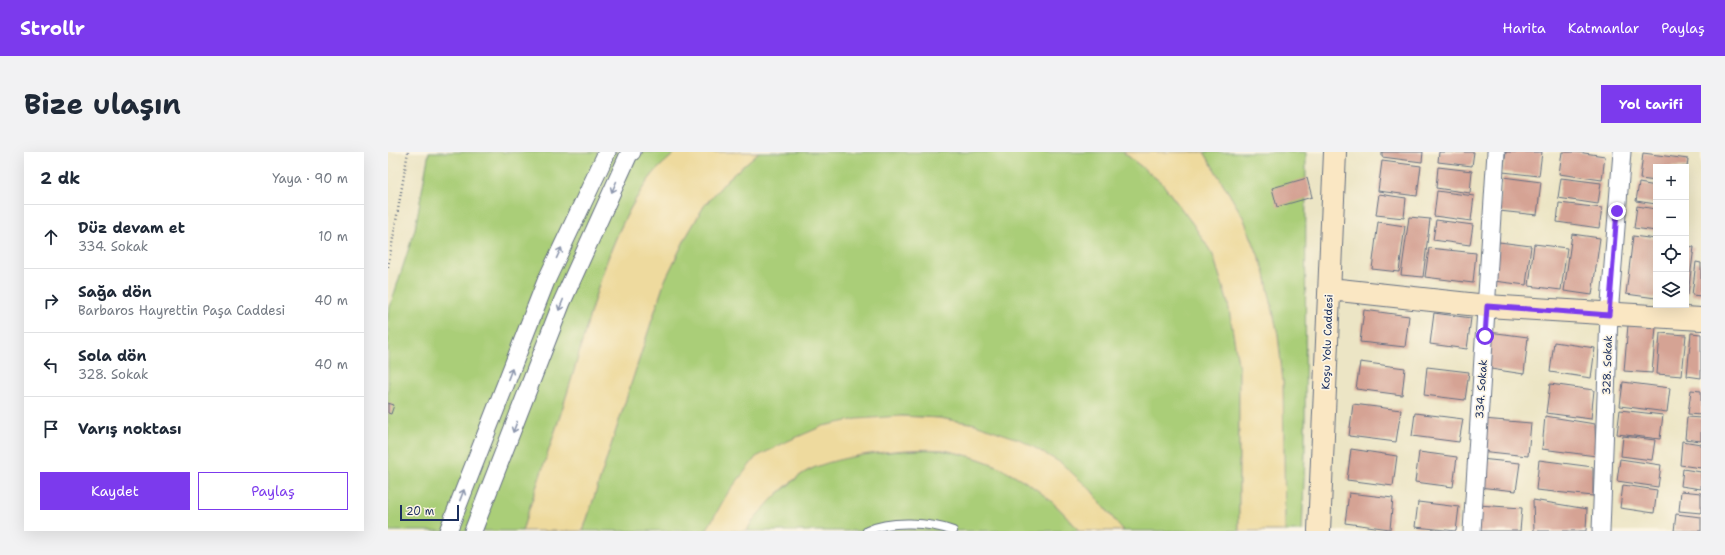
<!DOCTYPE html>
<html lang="tr">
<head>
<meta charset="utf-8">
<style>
  body { margin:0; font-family:"Shantell Sans",sans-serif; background:#f2f2f3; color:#1f2937 }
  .controls { position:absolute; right:12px; top:12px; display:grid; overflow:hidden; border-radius:0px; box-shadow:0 4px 16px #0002 }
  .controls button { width:36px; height:36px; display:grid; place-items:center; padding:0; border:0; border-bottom:1px solid #e0e1e3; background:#fff; color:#1f2937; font:20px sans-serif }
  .scale { position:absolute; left:12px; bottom:10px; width:59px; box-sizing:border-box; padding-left:4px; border:2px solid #1b2f5e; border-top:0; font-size:11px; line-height:14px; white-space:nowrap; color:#1b2f5e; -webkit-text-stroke:3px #fcf5e5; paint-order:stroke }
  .stop { position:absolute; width:12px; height:12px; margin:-9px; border:3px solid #7c3aed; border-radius:50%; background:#fff }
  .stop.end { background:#7c3aed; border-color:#fff; box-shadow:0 1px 4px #0008 }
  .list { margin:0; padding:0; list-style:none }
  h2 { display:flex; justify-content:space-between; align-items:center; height:52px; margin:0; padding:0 16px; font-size:17px }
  h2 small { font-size:13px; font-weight:400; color:#747a83 }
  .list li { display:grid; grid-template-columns:26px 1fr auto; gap:12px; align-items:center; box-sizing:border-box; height:64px; padding:0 16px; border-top:1px solid #e0e1e3 }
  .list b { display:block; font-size:15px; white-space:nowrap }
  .list p { margin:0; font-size:13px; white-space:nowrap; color:#747a83 }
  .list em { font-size:13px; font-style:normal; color:#747a83 }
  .actions { display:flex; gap:8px; padding:12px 16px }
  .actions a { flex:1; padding:9px 0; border:1px solid #7c3aed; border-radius:0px; text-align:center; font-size:14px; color:#7c3aed }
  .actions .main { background:#7c3aed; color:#fff }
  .icon { flex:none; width:22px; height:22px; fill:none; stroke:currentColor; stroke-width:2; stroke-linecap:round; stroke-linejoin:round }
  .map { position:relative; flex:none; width:1313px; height:379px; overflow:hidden; border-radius:0px }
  header { display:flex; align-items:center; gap:24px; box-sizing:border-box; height:56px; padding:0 20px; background:#7c3aed; color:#fff }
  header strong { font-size:19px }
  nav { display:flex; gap:22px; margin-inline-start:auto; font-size:14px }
  .intro { display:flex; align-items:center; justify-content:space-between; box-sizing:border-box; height:96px; padding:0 24px }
  h1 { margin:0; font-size:28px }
  .button { padding:10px 18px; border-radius:0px; background:#7c3aed; color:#fff; font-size:14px; font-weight:700 }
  main { display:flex; gap:24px; padding:0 24px }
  aside { flex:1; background:#fff; border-radius:0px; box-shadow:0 4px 16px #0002 }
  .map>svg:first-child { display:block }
  .green { fill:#aace78; stroke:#627e6b }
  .sand { fill:#eeda9e; stroke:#84847e }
  .building { fill:#d5a394 }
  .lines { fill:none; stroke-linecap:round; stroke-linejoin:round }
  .lane-casing { stroke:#646f82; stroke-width:10 }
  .street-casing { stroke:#646f82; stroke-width:19 }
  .secondary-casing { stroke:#646f82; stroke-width:24 }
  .path { stroke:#646f82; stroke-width:2.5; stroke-dasharray:1 3; stroke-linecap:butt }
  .lane { stroke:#fff; stroke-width:8 }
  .street { stroke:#fff; stroke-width:17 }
  .secondary { stroke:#fae7c3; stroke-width:22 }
  .oneway { stroke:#8d97ae }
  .route { stroke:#7c3aed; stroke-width:5 }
  .labels { text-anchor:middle; stroke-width:3.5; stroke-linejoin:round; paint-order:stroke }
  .street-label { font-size:11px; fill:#1b2f5e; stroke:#fcf5e5 }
</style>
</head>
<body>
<header>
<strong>Strollr</strong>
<nav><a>Harita</a><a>Katmanlar</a><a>Paylaş</a></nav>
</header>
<div class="intro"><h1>Bize ulaşın</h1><a class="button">Yol tarifi</a></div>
<main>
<aside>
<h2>2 dk<small>Yaya · 90 m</small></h2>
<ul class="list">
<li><svg class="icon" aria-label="ahead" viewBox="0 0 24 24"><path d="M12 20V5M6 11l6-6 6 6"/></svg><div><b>Düz devam et</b><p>334. Sokak</p></div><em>10 m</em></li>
<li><svg class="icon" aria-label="right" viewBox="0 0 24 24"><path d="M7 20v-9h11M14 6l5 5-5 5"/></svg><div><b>Sağa dön</b><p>Barbaros Hayrettin Paşa Caddesi</p></div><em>40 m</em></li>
<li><svg class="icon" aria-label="left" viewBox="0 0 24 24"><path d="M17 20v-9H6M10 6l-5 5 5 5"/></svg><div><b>Sola dön</b><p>328. Sokak</p></div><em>40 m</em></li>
<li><svg class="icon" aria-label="arrive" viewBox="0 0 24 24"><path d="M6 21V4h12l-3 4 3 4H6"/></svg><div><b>Varış noktası</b></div></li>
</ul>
<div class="actions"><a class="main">Kaydet</a><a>Paylaş</a></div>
</aside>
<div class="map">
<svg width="1313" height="379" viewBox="0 0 1313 379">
  <rect width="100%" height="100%" fill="#fcf5e5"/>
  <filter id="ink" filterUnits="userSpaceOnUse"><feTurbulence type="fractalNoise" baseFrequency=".025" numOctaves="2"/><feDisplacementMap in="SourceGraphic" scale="8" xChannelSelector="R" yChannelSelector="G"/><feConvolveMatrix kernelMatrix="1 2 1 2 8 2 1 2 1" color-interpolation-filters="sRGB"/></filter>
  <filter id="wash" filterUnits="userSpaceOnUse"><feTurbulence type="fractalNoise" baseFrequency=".012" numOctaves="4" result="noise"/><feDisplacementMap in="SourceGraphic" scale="16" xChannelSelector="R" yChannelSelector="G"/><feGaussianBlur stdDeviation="0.9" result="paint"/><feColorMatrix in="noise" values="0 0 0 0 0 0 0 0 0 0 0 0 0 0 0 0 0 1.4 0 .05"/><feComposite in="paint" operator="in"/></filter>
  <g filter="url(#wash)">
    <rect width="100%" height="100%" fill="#ece5c5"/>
    <!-- green -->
    <path class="green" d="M41,0H288C280,8 269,16 262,26C218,84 204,160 183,229C168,279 150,329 134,379H0V161L27,77Z
      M371,0H735L774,31L805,72L825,103L840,151L851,216V379H735L703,338L587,272L551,266L513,264L319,376L318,379H195L277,128L298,85L316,54L340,27Z
      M816,0H918L917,303L914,379H897L895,230L890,183L876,118L855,65Z
      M529,298C538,298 548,297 557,299C609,306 659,337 691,379H359C365,364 380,350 392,340C401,333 410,324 419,319C452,301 493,301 529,298Z"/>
    <!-- sand -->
    <path class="sand" d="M288,0H371L340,27L316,54L298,85L277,128L195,379H134C150,329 168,279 183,229C204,160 218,85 262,26C269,16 280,8 288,0Z
      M735,0H816L855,65L876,118L890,183L895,230L897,379H851V217L840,151L825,103L805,72L774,31Z
      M513,264L551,266L587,272L633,288L673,311L703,338L735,379H691C666,346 628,319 588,306C578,303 566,300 556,298C521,295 449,303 419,319C405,327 387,343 377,355C370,362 363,369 359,379H318L339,342L368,305L400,289L435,274L469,267Z"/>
    <g id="blocks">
      <!-- building -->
      <path class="building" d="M994,0H1035L1034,10L994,5Z
        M1051,0H1086L1084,14L1050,10Z
        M1118,0H1154L1151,24L1115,20Z
        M1174,0H1189L1217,4L1214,28L1171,22Z
        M1255,1L1300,7L1299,15H1268V29L1252,27Z
        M994,9L1033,14L1029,44L990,39Z
        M1050,15L1084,19L1082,41L1048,36Z
        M1115,25L1153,30L1149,63L1111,59Z
        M919,26L924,45L889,55L884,36Z
        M1173,26L1213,31L1210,52L1170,46Z
        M1251,31L1268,34V52L1248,49Z
        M1049,39L1086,44L1083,69L1046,64Z
        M991,42L1018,46L1016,66L988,63Z
        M1171,51L1214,56L1211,76L1169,70Z
        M1249,54L1268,57V79L1246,76Z
        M1021,65L1042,67L1035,125L1013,123Z
        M1048,68L1085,73L1082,93L1045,88Z
        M990,70L1017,74L1011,120L984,117Z
        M1184,82L1212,86L1204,143L1176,139Z
        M1245,84L1268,87V146L1238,142Z
        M1111,90L1143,94L1138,133L1106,129Z
        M1146,92L1179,96L1173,138L1141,134Z
        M1298,94L1306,95L1300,142H1298Z
        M1041,96L1088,101L1085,131L1037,125Z
        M1308,110L1313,111V144L1304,143Z
        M976,158L1021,164L1017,195L972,190Z
        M1046,161L1083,166L1079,197L1042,192Z
        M1240,173L1268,175L1264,221L1236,219Z
        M1101,180L1140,185L1136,222L1096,216Z
        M1272,181L1298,183L1294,224L1269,222Z
        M1303,181L1313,182V226L1299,224Z
        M1166,190L1207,196L1203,226L1162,220Z
        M972,210L1017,216L1014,243L968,237Z
        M1039,215L1081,220L1077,248L1036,243Z
        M1235,230L1282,236L1279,260L1232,254Z
        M1162,232L1206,238L1203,267L1158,261Z
        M1303,238L1313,239V263L1300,262Z
        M0,251L6,253L3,262L0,261Z
        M965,252L1013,258L1008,290L961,284Z
        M1232,258L1275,263L1272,287L1229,282Z
        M1027,261L1075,267L1071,290L1024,284Z
        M1157,264L1207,272L1208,304L1154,297Z
        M1299,265L1313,266V289L1297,287Z
        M1095,267L1143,271L1140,304L1092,299Z
        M1235,284L1267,288L1264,308L1233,304Z
        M1294,289L1313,292V316L1292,313Z
        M963,297L1009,304L1005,334L959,328Z
        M1031,300L1069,305L1065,335L1027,330Z
        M1092,307L1132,311L1128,339L1090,335Z
        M1232,307L1273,313L1270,335L1229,329Z
        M1151,308L1205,315V344L1148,338Z
        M1295,317L1313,320V337L1293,334Z
        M1235,333L1269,338L1266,361L1232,356Z
        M1293,339L1313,341V361L1291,359Z
        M961,341L1005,346L1002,377L957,371Z
        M1145,348L1199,357L1198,379H1146Z
        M1030,350L1071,355L1068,379L1027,375Z
        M1090,353L1134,356L1132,379H1088Z
        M1288,362L1313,365V379H1286Z"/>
    </g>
  </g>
  <g filter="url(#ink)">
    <use href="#blocks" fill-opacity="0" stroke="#646f82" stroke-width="1"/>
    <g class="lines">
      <defs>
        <path id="lane" d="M479,379C502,368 542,370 565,379"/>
        <path id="street" d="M60,379L158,129L219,0
          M85,379L174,150L241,2L244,0
          M1084,379L1108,0
          M1213,379L1221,163L1234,0"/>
        <path id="secondary" d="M942,137L1099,154L1313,167
          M931,379L947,0"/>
      </defs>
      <!-- lane casing -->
      <use href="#lane" class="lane-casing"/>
      <!-- street casing -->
      <use href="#street" class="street-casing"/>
      <!-- secondary casing -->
      <use href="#secondary" class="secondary-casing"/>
      <!-- path -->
      <path class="path" d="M0,115L20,0"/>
      <!-- lane -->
      <use href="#lane" class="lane"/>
      <!-- street -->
      <use href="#street" class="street"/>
      <!-- secondary -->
      <use href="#secondary" class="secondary"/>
    </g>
    <!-- one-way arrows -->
    <defs><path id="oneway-shaft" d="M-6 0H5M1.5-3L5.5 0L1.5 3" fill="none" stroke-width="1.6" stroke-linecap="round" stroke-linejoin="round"/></defs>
    <g class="oneway">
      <use href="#oneway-shaft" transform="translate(226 35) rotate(114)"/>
      <use href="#oneway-shaft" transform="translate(171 101) rotate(-65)"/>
      <use href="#oneway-shaft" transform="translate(173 153) rotate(112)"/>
      <use href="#oneway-shaft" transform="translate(122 222) rotate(-69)"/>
      <use href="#oneway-shaft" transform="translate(127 275) rotate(111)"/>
      <use href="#oneway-shaft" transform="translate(74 343) rotate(-69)"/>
    </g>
  </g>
  <g class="lines" filter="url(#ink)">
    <!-- route -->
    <path class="route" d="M1097,184L1099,154L1221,163L1229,59"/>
  </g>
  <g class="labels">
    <!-- street labels -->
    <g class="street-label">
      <text transform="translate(939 190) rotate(-88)" y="4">Koşu Yolu Caddesi</text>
      <text transform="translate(1219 213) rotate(-88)" y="4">328. Sokak</text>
      <text transform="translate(1093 237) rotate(-86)" y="4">334. Sokak</text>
    </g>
  </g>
</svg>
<div class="controls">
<button>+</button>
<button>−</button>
<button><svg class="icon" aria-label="locate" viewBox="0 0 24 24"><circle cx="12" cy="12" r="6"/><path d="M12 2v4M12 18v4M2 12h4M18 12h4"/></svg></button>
<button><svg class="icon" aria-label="layers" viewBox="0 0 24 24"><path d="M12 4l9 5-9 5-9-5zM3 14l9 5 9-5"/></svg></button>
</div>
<div class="scale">20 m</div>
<div class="stop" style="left:1097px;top:184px"></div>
<div class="stop end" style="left:1229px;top:59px"></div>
</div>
</main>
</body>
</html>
